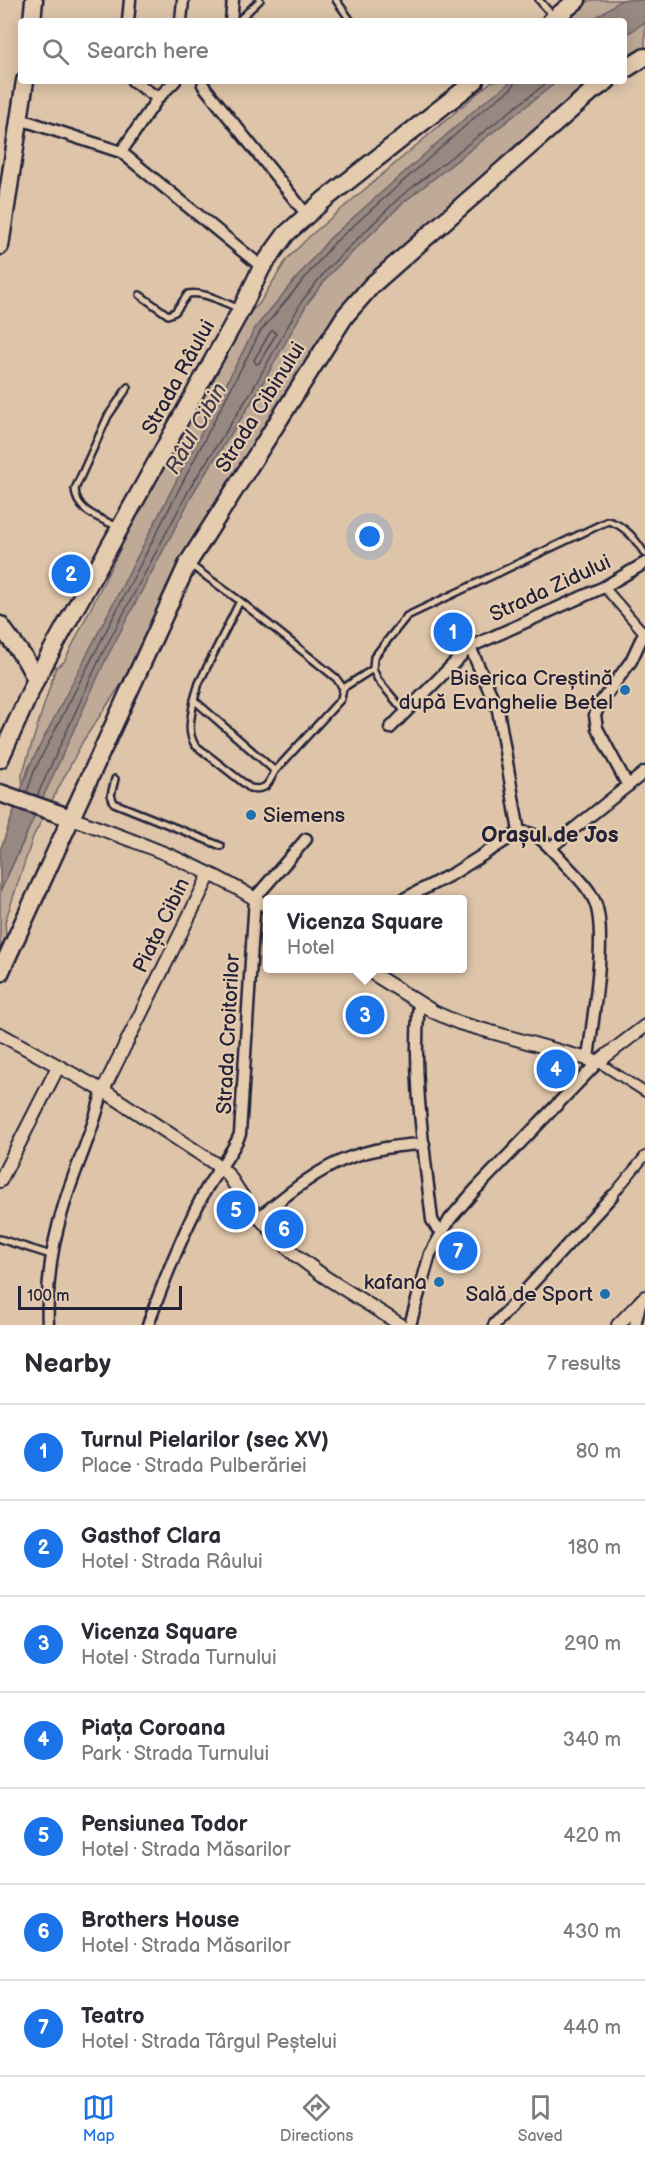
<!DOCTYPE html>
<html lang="en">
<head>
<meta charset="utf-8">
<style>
  body { margin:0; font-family:"Balsamiq Sans",sans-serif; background:#f2f2f3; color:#2b2b33 }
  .scale { position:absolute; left:18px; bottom:15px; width:164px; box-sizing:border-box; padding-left:6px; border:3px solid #22223b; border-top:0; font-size:16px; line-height:21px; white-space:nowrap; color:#22223b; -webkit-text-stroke:4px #e6ccae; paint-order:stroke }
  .you { position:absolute; left:370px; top:537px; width:21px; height:21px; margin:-15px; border:4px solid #fff; border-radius:50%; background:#1a73e8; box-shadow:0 0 0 9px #1a73e833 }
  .badge { display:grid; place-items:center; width:39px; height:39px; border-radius:50%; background:#1a73e8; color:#fff; font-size:20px; font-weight:700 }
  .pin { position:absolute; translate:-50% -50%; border:3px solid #fff; box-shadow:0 2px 6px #0006 }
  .popup { position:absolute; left:263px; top:895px; width:204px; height:78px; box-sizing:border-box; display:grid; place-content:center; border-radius:6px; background:#fff; filter:drop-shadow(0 2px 4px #0005); font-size:20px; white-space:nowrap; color:#7c7c81 }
  .popup b { font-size:22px; color:#2b2b33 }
  .popup::after { content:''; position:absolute; left:50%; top:100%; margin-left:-12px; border:12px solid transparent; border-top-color:#fff }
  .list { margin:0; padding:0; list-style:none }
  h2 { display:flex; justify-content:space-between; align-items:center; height:78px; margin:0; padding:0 24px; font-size:26px }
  h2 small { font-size:20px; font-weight:400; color:#7c7c81 }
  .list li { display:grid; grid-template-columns:39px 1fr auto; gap:18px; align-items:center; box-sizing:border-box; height:96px; padding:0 24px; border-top:2px solid #e1e1e2 }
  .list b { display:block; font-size:22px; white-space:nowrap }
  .list p { margin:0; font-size:20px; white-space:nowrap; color:#7c7c81 }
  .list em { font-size:20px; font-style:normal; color:#7c7c81 }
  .icon { flex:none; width:33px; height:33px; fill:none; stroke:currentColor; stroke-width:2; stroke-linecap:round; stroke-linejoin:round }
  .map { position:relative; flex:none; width:645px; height:1325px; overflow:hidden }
  .search { position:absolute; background:#fff; box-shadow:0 3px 15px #0003; left:18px; right:18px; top:18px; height:66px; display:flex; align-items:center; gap:15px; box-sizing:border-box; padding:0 21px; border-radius:6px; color:#7c7c81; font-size:22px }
  .sheet { height:750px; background:#fff }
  nav { display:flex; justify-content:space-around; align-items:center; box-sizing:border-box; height:84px; border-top:2px solid #e1e1e2; background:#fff; font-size:16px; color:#7c7c81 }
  nav a { display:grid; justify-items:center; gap:3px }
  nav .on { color:#1a73e8 }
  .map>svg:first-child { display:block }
  .green { fill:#bfaa97; stroke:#706669; stroke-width:1.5 }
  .water { fill:#988882; stroke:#695f66; stroke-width:1.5 }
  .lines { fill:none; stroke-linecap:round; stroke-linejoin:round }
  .shore { stroke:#514b57; stroke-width:1.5 }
  .service-casing { stroke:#22223b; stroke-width:10 }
  .pedestrian-casing { stroke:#22223b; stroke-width:12 }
  .minor-casing { stroke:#22223b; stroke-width:15 }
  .tertiary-casing { stroke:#22223b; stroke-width:16 }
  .primary-casing { stroke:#22223b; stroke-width:21 }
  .service { stroke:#e6ccae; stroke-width:5 }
  .pedestrian { stroke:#e6ccae; stroke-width:8 }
  .minor { stroke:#e6ccae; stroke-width:10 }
  .tertiary { stroke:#e6ccae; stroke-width:12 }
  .primary { stroke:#e6ccae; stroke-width:16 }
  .poi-dot { fill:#1f6fb2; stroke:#e6ccae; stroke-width:2 }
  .labels { text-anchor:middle; stroke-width:4.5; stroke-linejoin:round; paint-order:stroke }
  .street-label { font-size:21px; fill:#22223b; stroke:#e6ccae }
  .poi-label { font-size:21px; fill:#22223b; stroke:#e6ccae; text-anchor:end }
  .water-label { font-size:22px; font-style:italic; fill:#403c4d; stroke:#e6ccae }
  .neighbourhood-label { font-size:22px; font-weight:bold; fill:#22223b; stroke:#e6ccae }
</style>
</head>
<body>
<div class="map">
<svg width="645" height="1325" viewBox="0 0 645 1325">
  <rect width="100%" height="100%" fill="#dec5a9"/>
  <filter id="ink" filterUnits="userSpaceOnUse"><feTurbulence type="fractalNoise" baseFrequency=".0167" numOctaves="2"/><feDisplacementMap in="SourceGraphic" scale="12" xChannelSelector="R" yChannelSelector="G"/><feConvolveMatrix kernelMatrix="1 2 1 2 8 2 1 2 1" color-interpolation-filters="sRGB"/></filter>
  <g filter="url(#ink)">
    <!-- green -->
    <path class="green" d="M590,0H645V54L624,69V21H564Z
      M492,81H607L355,303L187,563L120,686L83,741L33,837L5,922L6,936L0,949V892L27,834L22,775L56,667L64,662L158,473L241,321L259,304L287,259L311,235Z
      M577,1068L578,1070L556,1090L553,1085L560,1081L564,1072Z"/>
    <!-- water -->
    <path class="water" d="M621,0H645V22L624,36V21H591Z
      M512,81H558L404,202L331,273L307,304L256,395L196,488L106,659L0,892V851L29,767L255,328L329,239L479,106Z"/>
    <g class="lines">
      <!-- shore -->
      <path class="shore" d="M271,331H274L276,334L259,363L256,364L254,360Z
        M27,792L35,769L260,332L334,243L483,110L512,88L515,81
        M37,796L101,656L191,486L251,392L302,301L327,269L400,197L549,81"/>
      <defs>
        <path id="service" d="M336,0L351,21
          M539,0L554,17
          M238,21L260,0
          M140,295L168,315L175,312L188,294C205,291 224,303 240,309
          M118,527C100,518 76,512 75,489L108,416L128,387
          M189,564L240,601L336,678L343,688L341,699L275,771L194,700L199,683L240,601
          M343,688L373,669
          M194,700C192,715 186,731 195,745L250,788C267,791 268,784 275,771
          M405,712L378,680L373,669L374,657L407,616L608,521C625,525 636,540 645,554
          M115,779L111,795L114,803L221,846
          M0,1239L51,1255"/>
        <path id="pedestrian" d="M604,587L644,633
          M598,1062L645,1092
          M612,1196L645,1156"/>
        <path id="minor" d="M128,21L130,0
          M181,21L183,0
          M231,21L233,0
          M133,81L158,98
          M203,85L307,215
          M20,119L121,152L262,267
          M121,152L158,98L175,81
          M470,647L498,710L519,832
          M390,728L470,647L604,587L645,563
          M628,786L597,728L595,715L601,702L631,661L645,631
          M519,832C537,831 546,844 557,855C570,870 587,884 595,902C608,934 592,1022 588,1059
          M550,848L645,772
          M402,900L454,873L519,832
          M419,1003C412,1074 424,1149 432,1220L436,1227L442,1230
          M258,1218C316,1171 346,1147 424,1144
          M48,1325C46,1283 52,1242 65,1202C76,1165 94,1130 102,1092
          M148,1325C164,1280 182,1235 204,1193C215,1172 232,1155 240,1134L255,898L306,839
          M410,1325L430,1254L450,1219L475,1190L598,1062
          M494,1325L612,1196
          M635,1325L641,1300"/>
        <path id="tertiary" d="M71,818C138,842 208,867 268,907
          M364,968L434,1012L459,1023L598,1062L645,1026
          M0,1034L109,1094L220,1167L229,1176L250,1208L294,1254L325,1277L401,1325
          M102,1092L210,874
          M0,1181L58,1067
          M618,1325L645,1297"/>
        <path id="primary" d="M32,21L34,0
          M551,21L577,0
          M624,70L645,57
          M0,246L25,81
          M0,625L25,659L36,679
          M0,759L36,679L241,310L262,267L286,234L324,200L475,81
          M0,793L71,818
          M0,973L188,563L345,316L372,285L591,92L607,81"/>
      </defs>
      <!-- service casing -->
      <use href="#service" class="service-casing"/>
      <!-- pedestrian casing -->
      <use href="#pedestrian" class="pedestrian-casing"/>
      <!-- minor casing -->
      <use href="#minor" class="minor-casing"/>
      <!-- tertiary casing -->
      <use href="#tertiary" class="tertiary-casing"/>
      <!-- primary casing -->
      <use href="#primary" class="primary-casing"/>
      <!-- service -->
      <use href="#service" class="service"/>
      <!-- pedestrian -->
      <use href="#pedestrian" class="pedestrian"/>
      <!-- minor -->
      <use href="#minor" class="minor"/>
      <!-- tertiary -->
      <use href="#tertiary" class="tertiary"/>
      <!-- primary -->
      <use href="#primary" class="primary"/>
    </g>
  </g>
  <!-- markers -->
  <g class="poi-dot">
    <circle cx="625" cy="690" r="6"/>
    <circle cx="251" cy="815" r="6"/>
    <circle cx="439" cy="1282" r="6"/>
    <circle cx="605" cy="1294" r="6"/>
  </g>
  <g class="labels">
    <!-- street labels -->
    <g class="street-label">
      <text transform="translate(178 377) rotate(-61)" y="7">Strada Râului</text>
      <text transform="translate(260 407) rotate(-58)" y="7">Strada Cibinului</text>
      <text transform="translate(550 588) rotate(-25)" y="7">Strada Zidului</text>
      <text transform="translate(161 925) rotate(-64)" y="7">Piața Cibin</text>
      <text transform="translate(228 1034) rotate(-87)" y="7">Strada Croitorilor</text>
    </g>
    <!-- poi labels -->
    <g class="poi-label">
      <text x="613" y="685">Biserica Creștină<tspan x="613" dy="24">după Evanghelie Betel</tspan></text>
      <text x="263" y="822" text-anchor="start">Siemens</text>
      <text x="427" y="1289">kafana</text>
      <text x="593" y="1301">Sală de Sport</text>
    </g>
    <!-- water labels -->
    <g class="water-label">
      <text transform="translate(195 428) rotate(-60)" y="8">Râul Cibin</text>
    </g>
    <!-- neighbourhood labels -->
    <g class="neighbourhood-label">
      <text x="550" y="842">Orașul de Jos</text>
    </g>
  </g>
</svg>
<div class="scale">100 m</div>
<div class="you"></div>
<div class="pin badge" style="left:453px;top:632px">1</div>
<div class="pin badge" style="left:71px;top:574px">2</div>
<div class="pin badge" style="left:365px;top:1015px">3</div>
<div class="popup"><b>Vicenza Square</b>Hotel</div>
<div class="pin badge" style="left:556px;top:1069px">4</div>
<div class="pin badge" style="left:236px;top:1210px">5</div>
<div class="pin badge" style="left:284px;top:1229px">6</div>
<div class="pin badge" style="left:458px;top:1251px">7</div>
<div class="search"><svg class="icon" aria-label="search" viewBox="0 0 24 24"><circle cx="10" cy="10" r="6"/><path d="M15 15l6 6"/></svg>Search here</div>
</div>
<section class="sheet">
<h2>Nearby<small>7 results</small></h2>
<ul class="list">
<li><span class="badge">1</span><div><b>Turnul Pielarilor (sec XV)</b><p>Place · Strada Pulberăriei</p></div><em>80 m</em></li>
<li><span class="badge">2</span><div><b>Gasthof Clara</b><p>Hotel · Strada Râului</p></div><em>180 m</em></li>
<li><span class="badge">3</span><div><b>Vicenza Square</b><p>Hotel · Strada Turnului</p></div><em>290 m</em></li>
<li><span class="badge">4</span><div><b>Piața Coroana</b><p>Park · Strada Turnului</p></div><em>340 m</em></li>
<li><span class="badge">5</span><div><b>Pensiunea Todor</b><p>Hotel · Strada Măsarilor</p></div><em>420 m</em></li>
<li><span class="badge">6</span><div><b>Brothers House</b><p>Hotel · Strada Măsarilor</p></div><em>430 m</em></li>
<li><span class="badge">7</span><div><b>Teatro</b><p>Hotel · Strada Târgul Peștelui</p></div><em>440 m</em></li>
</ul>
</section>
<nav>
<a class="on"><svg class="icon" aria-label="map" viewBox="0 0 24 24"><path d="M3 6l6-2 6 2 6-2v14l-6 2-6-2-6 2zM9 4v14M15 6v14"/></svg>Map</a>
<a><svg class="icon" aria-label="directions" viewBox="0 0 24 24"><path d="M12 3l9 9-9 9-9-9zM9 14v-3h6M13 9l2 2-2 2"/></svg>Directions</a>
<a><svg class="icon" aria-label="saved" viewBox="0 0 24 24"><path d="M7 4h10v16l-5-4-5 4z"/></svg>Saved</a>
</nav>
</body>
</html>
